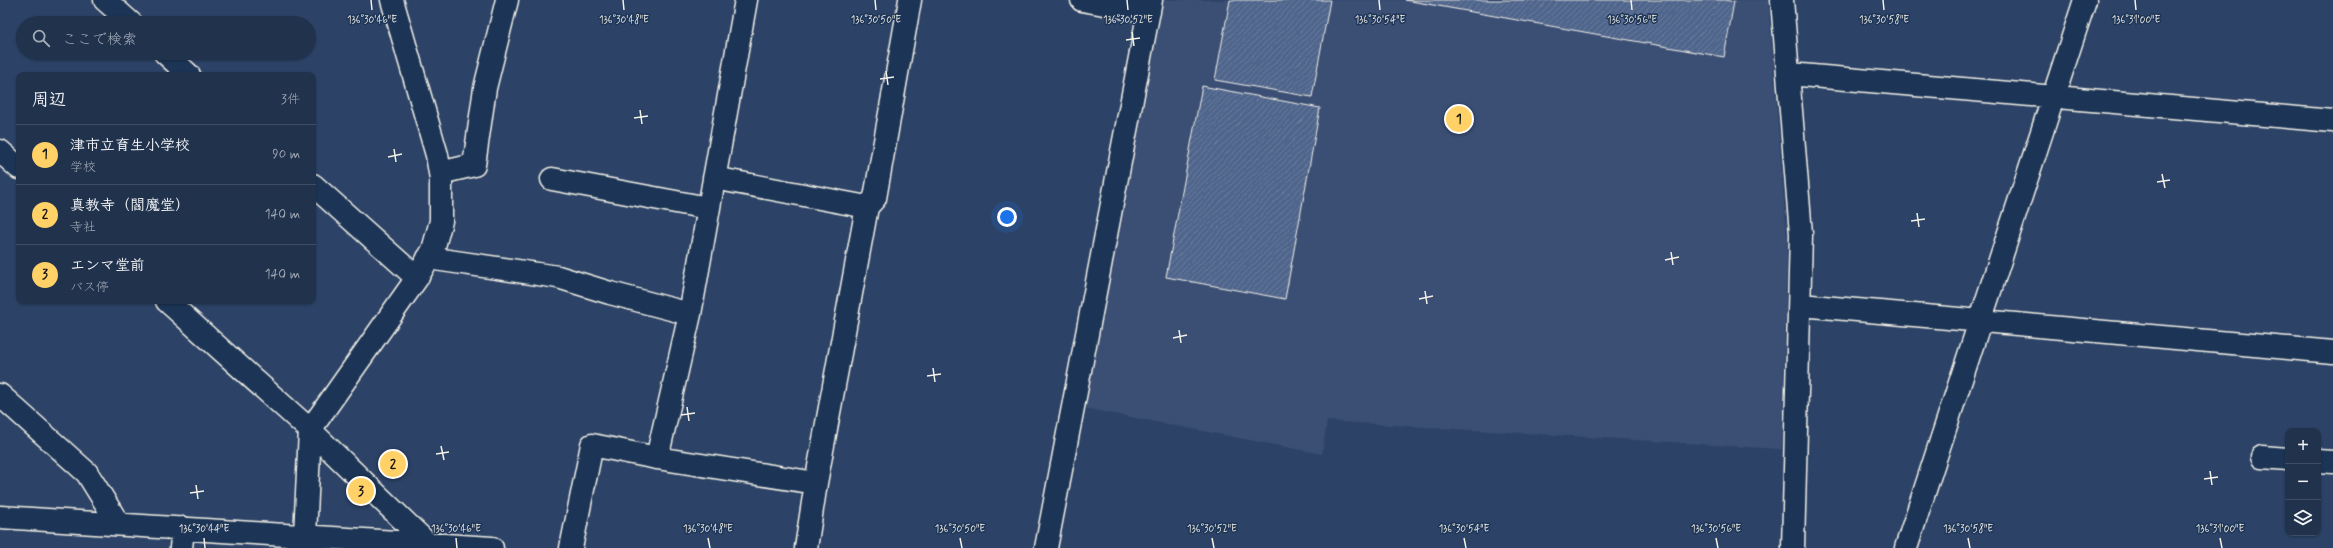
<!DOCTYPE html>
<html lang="ja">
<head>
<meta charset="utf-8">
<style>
  body { margin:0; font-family:Mynerve,"Klee One",sans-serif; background:#293a54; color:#f1f3f6 }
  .controls { position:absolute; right:12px; bottom:12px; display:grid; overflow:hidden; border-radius:8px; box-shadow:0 1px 3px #0004 }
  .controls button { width:36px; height:36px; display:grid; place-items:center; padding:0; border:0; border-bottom:1px solid #3e4d65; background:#21324d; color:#f1f3f6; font:20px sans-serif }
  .you { position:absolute; left:1007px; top:217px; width:14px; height:14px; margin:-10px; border:3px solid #fff; border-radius:50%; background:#1a73e8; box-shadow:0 0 0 6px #1a73e833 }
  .badge { display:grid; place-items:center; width:26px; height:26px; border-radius:50%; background:#ffd166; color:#111; font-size:13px; font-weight:700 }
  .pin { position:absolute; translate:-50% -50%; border:2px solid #fff; box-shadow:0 1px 4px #0006 }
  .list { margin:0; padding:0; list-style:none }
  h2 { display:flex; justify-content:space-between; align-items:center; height:52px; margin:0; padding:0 16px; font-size:17px }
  h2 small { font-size:13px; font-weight:400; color:#a2aab6 }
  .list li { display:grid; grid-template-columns:26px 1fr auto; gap:12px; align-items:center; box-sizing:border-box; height:60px; padding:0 16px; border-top:1px solid #3e4d65 }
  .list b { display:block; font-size:15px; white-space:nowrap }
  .list p { margin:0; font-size:13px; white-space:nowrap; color:#a2aab6 }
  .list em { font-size:13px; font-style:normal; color:#a2aab6 }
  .icon { flex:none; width:22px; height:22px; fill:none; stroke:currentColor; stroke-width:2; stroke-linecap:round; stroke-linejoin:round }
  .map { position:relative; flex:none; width:2333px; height:548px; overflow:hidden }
  .search { position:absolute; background:#21324d; box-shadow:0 1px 3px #0004; left:16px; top:16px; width:300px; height:44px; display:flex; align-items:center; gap:10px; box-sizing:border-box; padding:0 14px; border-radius:22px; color:#a2aab6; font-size:15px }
  .panel { position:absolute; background:#21324d; box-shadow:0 1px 3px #0004; left:16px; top:72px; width:300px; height:232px; border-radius:8px }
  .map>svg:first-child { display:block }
  .built { fill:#3b5074 }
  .building { fill:url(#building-hatch); stroke:#f4f1e8 }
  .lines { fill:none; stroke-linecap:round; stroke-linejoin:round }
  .minor-casing { stroke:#f4f1e8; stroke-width:25 }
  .minor { stroke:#1d3557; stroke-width:22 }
  .ticks { fill:none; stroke:#f4f1e8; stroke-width:1.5 }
  .ticks-label { font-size:10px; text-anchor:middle; fill:#f4f1e8; stroke:#1d3557; stroke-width:3; stroke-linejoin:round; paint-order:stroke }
</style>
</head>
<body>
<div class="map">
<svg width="2333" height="548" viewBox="0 0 2333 548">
  <defs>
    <pattern id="building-hatch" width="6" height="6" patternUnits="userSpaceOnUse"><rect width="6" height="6" fill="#50658c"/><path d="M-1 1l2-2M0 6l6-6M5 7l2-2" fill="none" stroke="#6a7c9c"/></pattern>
  </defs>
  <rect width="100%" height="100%" fill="#2c4367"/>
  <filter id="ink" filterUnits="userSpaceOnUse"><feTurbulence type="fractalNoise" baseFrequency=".025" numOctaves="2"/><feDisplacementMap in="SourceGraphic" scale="8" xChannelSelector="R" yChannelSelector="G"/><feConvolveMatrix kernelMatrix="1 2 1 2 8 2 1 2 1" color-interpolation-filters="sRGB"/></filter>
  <g filter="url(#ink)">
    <!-- built -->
    <path class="built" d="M1162,0H1768L1787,239L1782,449L1327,421L1322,454L1084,408Z"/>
    <!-- building -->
    <path class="building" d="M1230,0H1330L1312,97L1215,80Z
      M1405,0H1725L1734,2L1724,57Z
      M1202,86L1320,108L1285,299L1166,277Z"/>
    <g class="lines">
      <defs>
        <path id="minor" d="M105,0L131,23
          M1082,0L1149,12
          M1782,0L1801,234L1793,548
          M165,53L189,75
          M1789,74L2333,121
          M0,151L19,168
          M440,173L474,165L485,88L507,0
          M714,178L867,207
          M552,179L708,208
          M313,185L417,278
          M428,258L558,277L610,293L690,314
          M167,301L310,430L432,548
          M1800,305L2333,352
          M0,395L87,473L118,523
          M2262,457L2288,459
          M657,458L690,314L746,0
          M2318,461L2333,462
          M0,517L492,548
          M305,536L310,430L417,278L433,250L441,221V179L437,155L392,0
          M181,548L183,528
          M571,548L592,445L657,458L816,483
          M806,548L816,483L867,207L875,198L910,0
          M1046,548L1151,0
          M1906,548L2085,0"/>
      </defs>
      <!-- minor casing -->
      <use href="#minor" class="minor-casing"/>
      <!-- minor -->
      <use href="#minor" class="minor"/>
    </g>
  </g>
  <!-- ticks -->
  <path class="ticks" d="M371,0L372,10M623,0L624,10M875,0L876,10M1127,0L1128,10M1379,0L1380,10M1631,0L1632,10M1883,0L1884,10M2135,0L2136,10M1132,32L1134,46M1126,40L1140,38M886,71L888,85M880,79L894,77M640,110L642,124M634,118L648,116M394,149L396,162M388,157L402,154M2162,174L2165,188M2157,182L2170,180M1917,213L1919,227M1911,221L1925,219M1671,252L1673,265M1665,260L1679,257M1425,291L1427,304M1419,299L1433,296M1179,330L1181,343M1173,338L1187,335M933,368L935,382M927,376L941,374M687,407L689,421M681,415L695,413M441,446L444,460M436,454L449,452M2210,471L2212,485M2204,479L2218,477M196,485L198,499M190,493L204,491M204,538L205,548M456,538L457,548M708,538L710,548M960,538L962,548M1212,538L1214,548M1464,538L1466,548M1716,538L1718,548M1968,538L1970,548M2220,538L2222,548"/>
  <g class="ticks-label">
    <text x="624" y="23">136°30'48"E</text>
    <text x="876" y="23">136°30'50"E</text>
    <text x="1380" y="23">136°30'54"E</text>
    <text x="2136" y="23">136°31'00"E</text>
    <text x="372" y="23">136°30'46"E</text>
    <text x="1128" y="23">136°30'52"E</text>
    <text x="1632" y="23">136°30'56"E</text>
    <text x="1884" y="23">136°30'58"E</text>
    <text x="204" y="532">136°30'44"E</text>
    <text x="456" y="532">136°30'46"E</text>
    <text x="708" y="532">136°30'48"E</text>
    <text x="960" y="532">136°30'50"E</text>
    <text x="1212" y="532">136°30'52"E</text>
    <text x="1464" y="532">136°30'54"E</text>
    <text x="1716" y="532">136°30'56"E</text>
    <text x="1968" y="532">136°30'58"E</text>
    <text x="2220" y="532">136°31'00"E</text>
  </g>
</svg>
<div class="controls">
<button>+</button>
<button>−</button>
<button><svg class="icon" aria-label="layers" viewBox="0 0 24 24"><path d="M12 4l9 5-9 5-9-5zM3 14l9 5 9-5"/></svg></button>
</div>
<div class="you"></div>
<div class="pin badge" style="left:1459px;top:119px">1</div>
<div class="pin badge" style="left:393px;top:464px">2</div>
<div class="pin badge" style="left:361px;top:491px">3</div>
<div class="search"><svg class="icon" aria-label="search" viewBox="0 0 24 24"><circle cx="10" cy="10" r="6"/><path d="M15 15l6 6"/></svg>ここで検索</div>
<section class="panel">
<h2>周辺<small>3件</small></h2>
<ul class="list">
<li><span class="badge">1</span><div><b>津市立育生小学校</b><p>学校</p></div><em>90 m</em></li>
<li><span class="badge">2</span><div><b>真教寺（閻魔堂）</b><p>寺社</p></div><em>140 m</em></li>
<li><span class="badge">3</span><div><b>エンマ堂前</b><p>バス停</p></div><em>140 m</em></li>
</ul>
</section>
</div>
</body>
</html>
